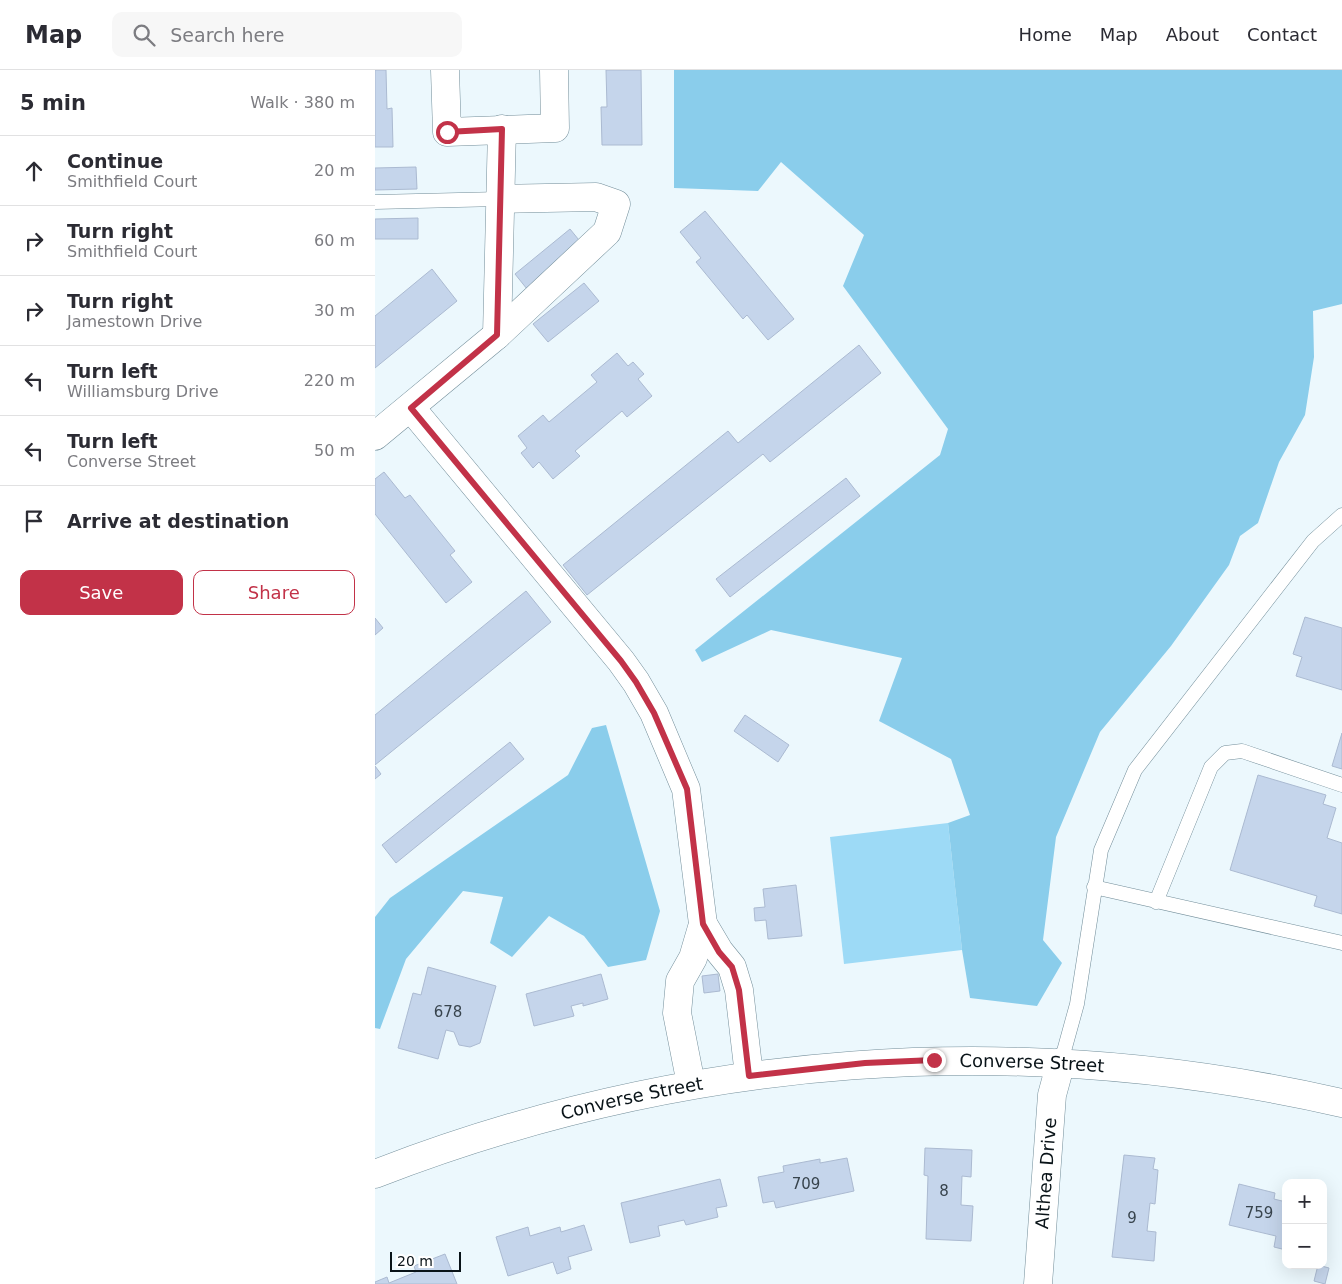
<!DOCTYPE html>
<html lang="en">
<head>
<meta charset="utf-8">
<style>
  body { margin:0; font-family:"DejaVu Sans",sans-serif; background:#f7f7f7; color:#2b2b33 }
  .controls { position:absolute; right:15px; bottom:15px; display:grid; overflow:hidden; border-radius:10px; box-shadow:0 5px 20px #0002 }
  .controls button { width:45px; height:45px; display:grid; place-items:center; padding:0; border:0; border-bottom:1px solid #e1e1e2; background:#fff; color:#2b2b33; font:25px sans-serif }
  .scale { position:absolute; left:15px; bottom:12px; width:71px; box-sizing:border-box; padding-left:5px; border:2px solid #091318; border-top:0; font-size:14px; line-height:18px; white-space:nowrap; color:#091318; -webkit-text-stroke:4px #fff; paint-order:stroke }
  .stop { position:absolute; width:15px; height:15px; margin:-11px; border:4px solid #c23248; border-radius:50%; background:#fff }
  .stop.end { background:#c23248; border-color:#fff; box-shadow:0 1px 5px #0008 }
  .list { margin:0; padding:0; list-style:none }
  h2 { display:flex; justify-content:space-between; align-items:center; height:65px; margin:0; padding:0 20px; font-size:21px }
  h2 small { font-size:16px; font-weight:400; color:#7c7c81 }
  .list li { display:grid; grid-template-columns:32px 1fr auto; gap:15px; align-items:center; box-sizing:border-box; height:70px; padding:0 20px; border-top:1px solid #e1e1e2 }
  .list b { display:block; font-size:19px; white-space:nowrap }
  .list p { margin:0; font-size:16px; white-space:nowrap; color:#7c7c81 }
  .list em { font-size:16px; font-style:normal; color:#7c7c81 }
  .actions { display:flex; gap:10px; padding:15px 20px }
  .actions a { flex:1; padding:11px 0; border:1px solid #c23248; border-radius:10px; text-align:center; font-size:18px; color:#c23248 }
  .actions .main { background:#c23248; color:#fff }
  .icon { flex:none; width:28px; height:28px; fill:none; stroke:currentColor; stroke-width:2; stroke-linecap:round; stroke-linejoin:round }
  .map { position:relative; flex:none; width:967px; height:1214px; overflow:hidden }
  header { display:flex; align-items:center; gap:30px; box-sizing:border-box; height:70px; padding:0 25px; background:#fff; border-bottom:1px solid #e1e1e2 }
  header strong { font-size:24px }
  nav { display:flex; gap:28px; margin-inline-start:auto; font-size:18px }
  .search { width:350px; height:45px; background:#f7f7f7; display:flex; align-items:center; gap:12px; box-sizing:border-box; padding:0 18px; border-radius:10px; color:#7c7c81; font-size:19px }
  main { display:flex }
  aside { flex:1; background:#fff }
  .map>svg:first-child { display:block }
  .green { fill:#9ddaf6 }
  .forest { fill:#8acdeb }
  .building { fill:#c5d5eb; stroke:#abbad1 }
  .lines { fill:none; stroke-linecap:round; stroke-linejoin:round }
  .service-casing { stroke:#738e9a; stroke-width:15 }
  .minor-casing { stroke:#738e9a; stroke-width:29 }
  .secondary-casing { stroke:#738e9a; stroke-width:29 }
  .service { stroke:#fff; stroke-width:14 }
  .minor { stroke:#fff; stroke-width:28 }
  .secondary { stroke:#fff; stroke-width:28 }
  .route { stroke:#c23248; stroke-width:6 }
  .labels { text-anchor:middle; stroke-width:4; stroke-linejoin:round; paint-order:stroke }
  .number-label { font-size:15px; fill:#38444d }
  .street-label { font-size:18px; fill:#091318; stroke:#fff }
</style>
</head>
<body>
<header>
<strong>Map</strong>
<div class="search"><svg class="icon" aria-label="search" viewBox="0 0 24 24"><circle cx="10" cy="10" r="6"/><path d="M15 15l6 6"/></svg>Search here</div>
<nav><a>Home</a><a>Map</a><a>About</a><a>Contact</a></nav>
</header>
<main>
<aside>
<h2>5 min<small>Walk · 380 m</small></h2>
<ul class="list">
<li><svg class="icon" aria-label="ahead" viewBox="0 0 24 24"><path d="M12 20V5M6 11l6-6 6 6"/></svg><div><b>Continue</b><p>Smithfield Court</p></div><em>20 m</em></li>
<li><svg class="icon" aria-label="right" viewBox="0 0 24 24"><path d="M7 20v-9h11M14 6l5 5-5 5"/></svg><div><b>Turn right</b><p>Smithfield Court</p></div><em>60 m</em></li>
<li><svg class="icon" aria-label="right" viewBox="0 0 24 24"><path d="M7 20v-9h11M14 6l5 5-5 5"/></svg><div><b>Turn right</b><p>Jamestown Drive</p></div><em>30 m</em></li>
<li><svg class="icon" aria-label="left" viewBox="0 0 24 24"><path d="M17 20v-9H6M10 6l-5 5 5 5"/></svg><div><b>Turn left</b><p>Williamsburg Drive</p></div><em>220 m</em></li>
<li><svg class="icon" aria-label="left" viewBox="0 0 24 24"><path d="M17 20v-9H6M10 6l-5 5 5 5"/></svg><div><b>Turn left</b><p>Converse Street</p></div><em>50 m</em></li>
<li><svg class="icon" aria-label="arrive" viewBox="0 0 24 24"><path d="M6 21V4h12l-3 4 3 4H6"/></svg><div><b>Arrive at destination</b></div></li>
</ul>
<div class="actions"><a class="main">Save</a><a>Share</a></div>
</aside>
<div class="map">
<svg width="967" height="1214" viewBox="0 0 967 1214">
  <rect width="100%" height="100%" fill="#ecf8fd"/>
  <!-- green -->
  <path class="green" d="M573,753L587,880L469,894L455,767Z"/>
  <!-- forest -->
  <path class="forest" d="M299,0H967V234L938,241L939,287L930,345L904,392L883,453L865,466L854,495L796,576L725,662L681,767L668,870L687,893L662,936L595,928L587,880L573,753L595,745L576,689L504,651L527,588L396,560L327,592L320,580L565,385L573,359L468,216L489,165L406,92L383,121L299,118Z
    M231,655L285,841L271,890L233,897L209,866L174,846L137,887L115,873L128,827L88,821L31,889L5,959L0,958V847L15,828L193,705L217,658Z"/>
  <!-- building -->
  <path class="building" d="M0,0H11L12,39L17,38L18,77H0Z
    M231,0H266L267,75H227L226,37H232Z
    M41,97L42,119L0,120V98Z
    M330,141L419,249L393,270L372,245L368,249L321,192L326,188L305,162Z
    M43,148V169H0V149Z
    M195,159L208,175L152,219L140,204Z
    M57,199L82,231L0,298V246Z
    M209,213L224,231L173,272L158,254Z
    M484,275L506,303L395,392L388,384L212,525L188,495L353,361L363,373Z
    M242,283L253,296L258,292L269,304L263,309L277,326L252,347L247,341L200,381L205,386L178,409L164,392L158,398L146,383L152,378L143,366L168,345L174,352L222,312L216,305Z
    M9,402L30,428L35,425L80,481L75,485L97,512L71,533L0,444V409Z
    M471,408L485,426L355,527L341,509Z
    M151,521L176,552L0,695V645Z
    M930,547L967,558V620L921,606L927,587L918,584Z
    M0,548L8,558L0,565Z
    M370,645L414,675L403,692L359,661Z
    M967,663V699L957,696Z
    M135,672L149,689L21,793L7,775Z
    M0,696L6,704L0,709Z
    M883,705L951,725L948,734L961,738L952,768L967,773V844L939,836L942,826L855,800Z
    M421,815L427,866L393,869L391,850L380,851L379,838L390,837L388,819Z
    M53,897L121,916L105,973L95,977L84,975L79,962L71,960L63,989L23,978L38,923L46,925Z
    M226,904L233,929L208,936V933L196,936L199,946L159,956L151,924Z
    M343,904L345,921L329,923L327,906Z
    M550,1078L597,1080L596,1107L587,1106L586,1135L598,1136L596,1171L551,1169L553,1106L549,1105Z
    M749,1085L780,1088L778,1099L783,1100L780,1134L775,1133L772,1161L781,1162L779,1191L737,1187Z
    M472,1088L479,1121L401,1138L399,1131L388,1133L383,1107L409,1102L408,1096L445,1089V1093Z
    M345,1109L352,1136L341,1138L343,1147L311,1155L309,1150L283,1156L285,1166L255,1173L246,1133Z
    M864,1114L900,1123L899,1129L911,1132V1180L899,1177L901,1166L854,1155Z
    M209,1155L217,1180L193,1187L196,1199L182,1204L178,1192L133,1206L121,1167L153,1157L155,1166L185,1157L186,1162Z
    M70,1184L82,1214H0V1212L12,1207L14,1213L41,1202L39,1196Z
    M943,1195L954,1198L950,1214L939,1211Z"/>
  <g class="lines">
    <defs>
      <path id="service" d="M0,132L125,129
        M719,817L967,873
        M781,832L836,697L850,683L867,681L967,715
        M686,992L702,934L726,780L760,700L938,471L967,445"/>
      <g id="minor">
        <path d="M70,0L72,62L180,58L179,0"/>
        <path d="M122,265L127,59"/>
        <path d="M36,338L246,591L261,612L279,643L311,719L328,854L318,888L305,911L302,943L316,1014"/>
        <path d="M0,366L122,265L232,162L241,134L221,127L125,129"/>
        <path d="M328,854L344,881L357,897L364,920L374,1005"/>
        <path id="s1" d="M663,1214L677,1025L686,992"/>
      </g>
      <g id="secondary">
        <path id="s2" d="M0,1104C312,983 641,959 967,1033"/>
      </g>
    </defs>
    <!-- service casing -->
    <use href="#service" class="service-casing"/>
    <!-- minor casing -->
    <use href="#minor" class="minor-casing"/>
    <!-- secondary casing -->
    <use href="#secondary" class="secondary-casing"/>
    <!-- service -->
    <use href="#service" class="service"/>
    <!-- minor -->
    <use href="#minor" class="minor"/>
    <!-- secondary -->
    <use href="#secondary" class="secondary"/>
  </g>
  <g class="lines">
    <!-- route -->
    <path class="route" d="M72,62L127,59L122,265L36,338L246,591L261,612L279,643L312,719L328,854L344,882L357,897L364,920L374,1006L490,993L559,990"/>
  </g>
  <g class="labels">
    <!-- number labels -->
    <g class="number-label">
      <text x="73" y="947">678</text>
      <text x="431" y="1119">709</text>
      <text x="569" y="1126">8</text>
      <text x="884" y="1148">759</text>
      <text x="757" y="1153">9</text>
    </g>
    <!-- street labels -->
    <g class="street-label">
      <text dy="6" stroke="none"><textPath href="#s2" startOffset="671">Converse Street</textPath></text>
      <text dy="6" stroke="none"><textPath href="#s2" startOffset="268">Converse Street</textPath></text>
      <text dy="6" stroke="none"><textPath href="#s1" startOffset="111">Althea Drive</textPath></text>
    </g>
  </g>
</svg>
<div class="controls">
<button>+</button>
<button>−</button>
</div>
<div class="scale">20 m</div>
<div class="stop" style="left:72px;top:62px"></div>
<div class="stop end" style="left:559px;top:990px"></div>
</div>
</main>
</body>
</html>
